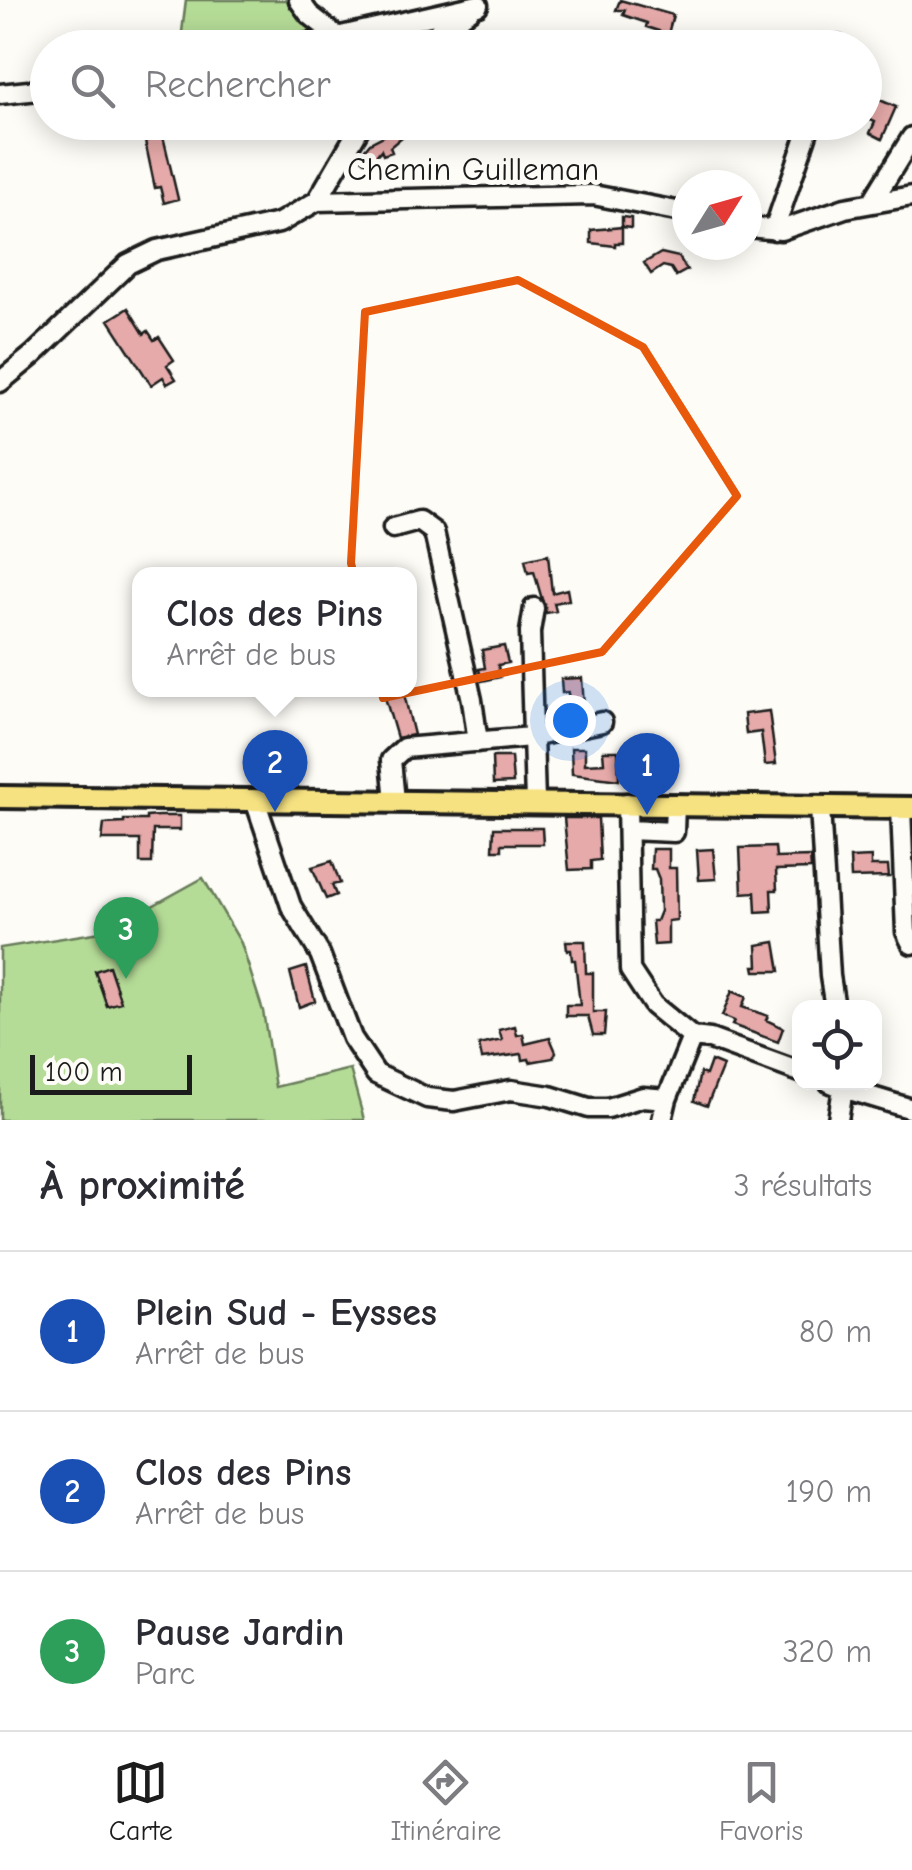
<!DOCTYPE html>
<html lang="fr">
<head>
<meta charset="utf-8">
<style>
  body { margin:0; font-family:"Comic Neue",sans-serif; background:#f7f7f7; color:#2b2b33 }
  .controls { position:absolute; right:30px; bottom:30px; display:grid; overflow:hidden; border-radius:20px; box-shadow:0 5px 25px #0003 }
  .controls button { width:90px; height:90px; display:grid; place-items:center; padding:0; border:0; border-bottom:2px solid #e1e1e2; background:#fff; color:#2b2b33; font:50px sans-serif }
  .compass { position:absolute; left:672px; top:170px; width:90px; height:90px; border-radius:50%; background:#fff; box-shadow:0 5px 25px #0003; rotate:53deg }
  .scale { position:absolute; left:30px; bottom:25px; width:162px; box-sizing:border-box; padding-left:10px; border:5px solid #1c1c1c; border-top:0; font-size:28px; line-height:35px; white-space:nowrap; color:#1c1c1c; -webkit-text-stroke:8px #fdfcf7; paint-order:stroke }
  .you { position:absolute; left:570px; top:720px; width:35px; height:35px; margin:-25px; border:8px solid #fff; border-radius:50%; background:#1a73e8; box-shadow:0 0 0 15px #1a73e833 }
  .badge { display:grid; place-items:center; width:65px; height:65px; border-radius:50%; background:#1c1c1c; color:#fff; font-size:32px; font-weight:700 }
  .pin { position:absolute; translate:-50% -82px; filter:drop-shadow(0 2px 5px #0008) }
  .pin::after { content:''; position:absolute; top:52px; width:35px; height:30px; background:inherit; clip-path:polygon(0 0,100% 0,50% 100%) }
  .popup { position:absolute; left:132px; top:567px; width:285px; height:130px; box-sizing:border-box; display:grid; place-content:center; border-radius:20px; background:#fff; filter:drop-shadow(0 2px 8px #0005); font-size:32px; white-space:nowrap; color:#7c7c81 }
  .popup b { font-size:38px; color:#2b2b33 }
  .popup::after { content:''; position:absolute; left:50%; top:100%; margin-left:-20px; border:20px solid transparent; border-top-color:#fff }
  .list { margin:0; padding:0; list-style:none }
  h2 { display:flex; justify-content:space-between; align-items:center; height:130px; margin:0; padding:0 40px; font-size:42px }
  h2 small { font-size:32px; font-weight:400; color:#7c7c81 }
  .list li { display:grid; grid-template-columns:65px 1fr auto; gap:30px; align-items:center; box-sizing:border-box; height:160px; padding:0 40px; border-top:2px solid #e1e1e2 }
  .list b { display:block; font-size:38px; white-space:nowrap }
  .list p { margin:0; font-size:32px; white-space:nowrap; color:#7c7c81 }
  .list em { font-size:32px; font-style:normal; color:#7c7c81 }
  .icon { flex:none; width:55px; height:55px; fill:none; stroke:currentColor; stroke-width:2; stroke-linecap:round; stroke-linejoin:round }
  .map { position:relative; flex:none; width:912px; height:1120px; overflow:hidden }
  .search { position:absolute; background:#fff; box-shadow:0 5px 25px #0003; left:30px; right:30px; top:30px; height:110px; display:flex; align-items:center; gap:25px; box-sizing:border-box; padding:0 35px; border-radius:55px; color:#7c7c81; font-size:38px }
  .sheet { height:610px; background:#fff }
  nav { display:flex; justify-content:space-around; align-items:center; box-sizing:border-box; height:140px; border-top:2px solid #e1e1e2; background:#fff; font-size:28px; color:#7c7c81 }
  nav a { display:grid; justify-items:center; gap:5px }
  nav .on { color:#1c1c1c }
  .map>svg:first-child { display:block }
  .green { fill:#b5dc97; stroke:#687c5a; stroke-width:2.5 }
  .building { fill:#e5aaa9; stroke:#1c1c1c; stroke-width:2.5 }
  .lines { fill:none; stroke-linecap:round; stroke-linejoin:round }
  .minor-casing { stroke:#1c1c1c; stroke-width:25 }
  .major-casing { stroke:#1c1c1c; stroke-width:28 }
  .minor { stroke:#fdfcf7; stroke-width:18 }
  .major { stroke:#f6e281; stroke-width:20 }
  .marked { fill:none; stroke:#e8590c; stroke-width:8; stroke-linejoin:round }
  .labels { text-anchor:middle; stroke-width:10; stroke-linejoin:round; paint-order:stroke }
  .street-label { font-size:32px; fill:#1c1c1c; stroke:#fdfcf7 }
</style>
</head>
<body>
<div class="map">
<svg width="912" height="1120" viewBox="0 0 912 1120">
  <rect width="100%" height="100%" fill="#fdfcf7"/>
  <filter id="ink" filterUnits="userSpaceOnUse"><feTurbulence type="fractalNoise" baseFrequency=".01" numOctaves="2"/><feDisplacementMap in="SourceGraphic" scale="20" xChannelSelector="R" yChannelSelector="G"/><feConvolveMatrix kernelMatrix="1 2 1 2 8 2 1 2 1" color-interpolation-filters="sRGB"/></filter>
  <g filter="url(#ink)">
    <!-- green -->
    <path class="green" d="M186,0H287L290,7L315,32L241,47L180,48Z
      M203,878L241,943L263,1011L275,1087L350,1069L364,1120H0V948L107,931Z"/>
    <!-- building -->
    <path class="building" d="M620,0L673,15L668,34L646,27L647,23L623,15L625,10H616Z
      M873,97L896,107L882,139L870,133L875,122L864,117Z
      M395,130L403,136L390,147L392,152L383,155L381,150L369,164L359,156L370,143Z
      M163,136L178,199L164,203L160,187L155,188L145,141Z
      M622,217L631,218V228L622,227V243H615V246L591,243V230L622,227Z
      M661,253L679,257L687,270L676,276L671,268L663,266L651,274L644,263Z
      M128,308L144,334L148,331L154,340L159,337L174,360L167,365L176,379L167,384L163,377L151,385L109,320Z
      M548,555L552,593L567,589L569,600L554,603L556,611L546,613L534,572L528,573L525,560Z
      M504,646L508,663L498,665L500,677L482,681L479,669L485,668L482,650Z
      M582,678L584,706L569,707L568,692L562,693L561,679Z
      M400,690L401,695L404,694L414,735L397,738L384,694Z
      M769,711L776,764L765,765L761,732L746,734L744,714Z
      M571,748H585V764L604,763L603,751H618L619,780L572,774Z
      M492,757H511L513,783L493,784Z
      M159,816H180V830H153L152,863H140V840H102L104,824L124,823V820H146V817Z
      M564,818H598L600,860L591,861V869L569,870Z
      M494,828H542L543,844H502V850H493Z
      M775,847L776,858L810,857L811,869L776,870L777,890H771L772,911L756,912L755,892L742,893L740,848Z
      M652,849H669V868H676L677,920L668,921V944L654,945L652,921H656L660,911L659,879L655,869H651Z
      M713,849L716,879L699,880L697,850Z
      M871,857V866H888L889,877L851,878L850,858Z
      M332,861L340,883L332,885L336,895L326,899L312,867Z
      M566,941H585L586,973H593V1012H606L604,1035H593L588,1016H566V1005H580L575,960H572L571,950H567Z
      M775,942L780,971H755L754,966H758L757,945Z
      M109,966L121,1002L107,1006L95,971Z
      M306,967L315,1001L299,1007L290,972Z
      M732,991L746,997L742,1007L768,1016L766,1020L783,1028L778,1042L732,1025L734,1021L722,1016Z
      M515,1026L517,1035L523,1034L525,1044L550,1038L556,1052L553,1058L530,1062L529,1059L523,1060L522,1054L482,1059L479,1045L502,1040L499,1030Z
      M711,1061L723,1066L707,1106L694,1101L700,1073L706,1075Z"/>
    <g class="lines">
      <defs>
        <path id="minor" d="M299,0L309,14L337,36
          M288,48L478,5
          M424,48L439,31L470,10
          M837,48L838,46
          M0,94L48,89
          M317,201L593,195L687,213
          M872,202L912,137
          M747,227L781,230L845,208L912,196
          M774,230L811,122
          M0,382L33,355L128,264L157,250L279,223L317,201L363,122
          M393,528L419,521L434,532L472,700L478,742
          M534,608L530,632L535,803
          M255,800L291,906L320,954L352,1038L376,1074L427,1098L454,1101L511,1090L550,1096L589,1108H608L643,1097L667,1099
          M395,801L391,760L404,748L531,737L602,722
          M627,803L630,970L653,1005L692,1037L710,1039L800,1072
          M820,807L830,976L835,1008
          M901,808L906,932L912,944
          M628,830L674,832L675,804
          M829,1082L843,1088L838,1120
          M842,1082L843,1088L912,1109
          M662,1120L667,1099L692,1037"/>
        <path id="major" d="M0,797L912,808"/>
      </defs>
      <!-- minor casing -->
      <use href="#minor" class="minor-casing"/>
      <!-- major casing -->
      <use href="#major" class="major-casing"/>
      <!-- minor -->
      <use href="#minor" class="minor"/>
      <!-- major -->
      <use href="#major" class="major"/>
    </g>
  </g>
  <!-- marked area -->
  <path class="marked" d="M518,280L643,347L737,496L602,652L383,698L351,563L365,312Z"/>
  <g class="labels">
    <!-- street labels -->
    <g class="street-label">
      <text x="473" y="180">Chemin Guilleman</text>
    </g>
  </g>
</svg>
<div class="controls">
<button><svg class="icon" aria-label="locate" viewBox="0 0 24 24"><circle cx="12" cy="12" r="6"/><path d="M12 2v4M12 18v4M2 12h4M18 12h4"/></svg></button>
</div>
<svg class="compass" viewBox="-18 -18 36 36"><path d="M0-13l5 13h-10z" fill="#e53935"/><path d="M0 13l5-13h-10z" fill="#7c7c81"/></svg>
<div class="scale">100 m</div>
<div class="you"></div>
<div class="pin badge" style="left:647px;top:815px;background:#1a4fb4">1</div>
<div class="pin badge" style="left:275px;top:812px;background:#1a4fb4">2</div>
<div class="popup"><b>Clos des Pins</b>Arrêt de bus</div>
<div class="pin badge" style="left:126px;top:979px;background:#2e9e5b">3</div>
<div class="search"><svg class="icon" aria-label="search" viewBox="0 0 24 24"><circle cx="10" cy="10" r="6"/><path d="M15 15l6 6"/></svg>Rechercher</div>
</div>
<section class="sheet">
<h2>À proximité<small>3 résultats</small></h2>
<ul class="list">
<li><span class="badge" style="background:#1a4fb4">1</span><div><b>Plein Sud - Eysses</b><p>Arrêt de bus</p></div><em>80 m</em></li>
<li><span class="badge" style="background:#1a4fb4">2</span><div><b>Clos des Pins</b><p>Arrêt de bus</p></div><em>190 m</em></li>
<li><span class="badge" style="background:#2e9e5b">3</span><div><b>Pause Jardin</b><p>Parc</p></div><em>320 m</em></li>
</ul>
</section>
<nav>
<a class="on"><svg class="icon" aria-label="map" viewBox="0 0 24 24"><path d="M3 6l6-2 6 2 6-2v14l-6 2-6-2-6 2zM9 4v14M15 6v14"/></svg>Carte</a>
<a><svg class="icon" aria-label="directions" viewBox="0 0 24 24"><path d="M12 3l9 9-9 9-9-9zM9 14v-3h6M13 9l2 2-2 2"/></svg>Itinéraire</a>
<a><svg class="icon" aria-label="saved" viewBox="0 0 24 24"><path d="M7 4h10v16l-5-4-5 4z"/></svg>Favoris</a>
</nav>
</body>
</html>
